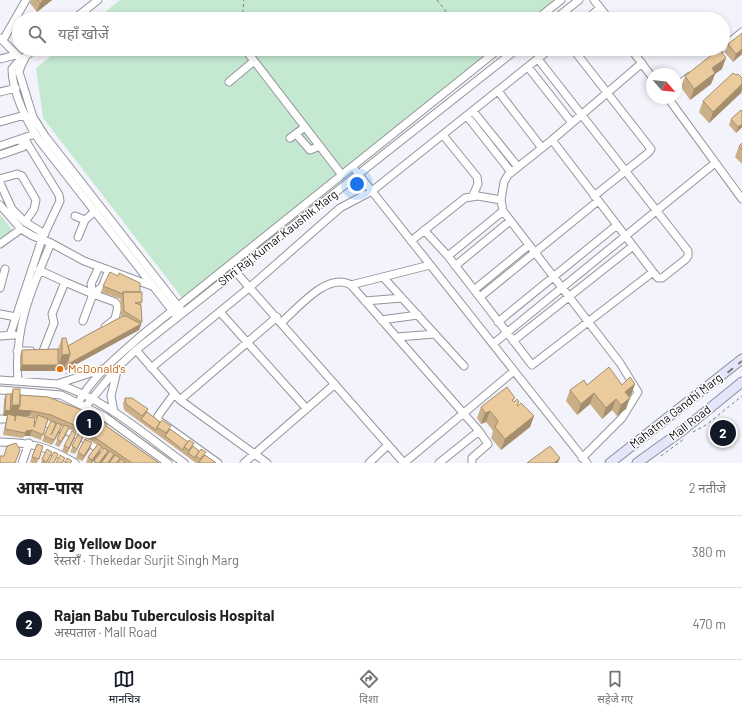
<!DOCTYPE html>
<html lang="hi">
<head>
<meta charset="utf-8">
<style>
  body { margin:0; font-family:Barlow,"Noto Sans Devanagari",sans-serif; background:#f6f6f6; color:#202124 }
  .compass { position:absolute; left:646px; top:68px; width:36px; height:36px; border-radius:50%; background:#fff; box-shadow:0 2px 6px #0003; rotate:118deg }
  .you { position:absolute; left:357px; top:184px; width:14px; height:14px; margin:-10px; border:3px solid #fff; border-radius:50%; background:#1a73e8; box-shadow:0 0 0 6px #1a73e833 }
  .badge { display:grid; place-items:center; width:26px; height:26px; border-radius:50%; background:#111827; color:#fff; font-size:13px; font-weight:700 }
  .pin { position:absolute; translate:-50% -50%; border:2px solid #fff; box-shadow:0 1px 4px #0006 }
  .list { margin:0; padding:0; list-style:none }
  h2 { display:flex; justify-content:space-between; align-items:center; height:52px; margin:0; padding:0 16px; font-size:17px }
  h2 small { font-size:13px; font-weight:400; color:#757577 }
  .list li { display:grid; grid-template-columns:26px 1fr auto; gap:12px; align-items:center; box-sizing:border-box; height:72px; padding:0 16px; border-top:1px solid #e0e0e0 }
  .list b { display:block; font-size:15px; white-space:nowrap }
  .list p { margin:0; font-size:13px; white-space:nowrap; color:#757577 }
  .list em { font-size:13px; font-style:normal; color:#757577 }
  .icon { flex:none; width:22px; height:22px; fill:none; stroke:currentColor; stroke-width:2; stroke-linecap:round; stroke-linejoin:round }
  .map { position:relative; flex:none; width:742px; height:463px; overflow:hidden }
  .search { position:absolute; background:#fff; box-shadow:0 2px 6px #0003; left:12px; right:12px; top:12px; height:44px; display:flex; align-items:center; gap:10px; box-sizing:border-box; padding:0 14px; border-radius:22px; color:#757577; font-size:15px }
  .sheet { height:196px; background:#fff }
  nav { display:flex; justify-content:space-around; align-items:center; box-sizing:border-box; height:56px; border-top:1px solid #e0e0e0; background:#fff; font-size:11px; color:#757577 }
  nav a { display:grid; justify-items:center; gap:2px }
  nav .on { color:#111827 }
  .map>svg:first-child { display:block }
  .green { fill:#c5e8d1 }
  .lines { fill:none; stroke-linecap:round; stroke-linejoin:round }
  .minor-casing { stroke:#93959b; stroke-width:9 }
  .major-casing { stroke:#8c8ea4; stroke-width:11 }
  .path { stroke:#77787d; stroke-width:1; stroke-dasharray:3 3; stroke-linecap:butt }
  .minor { stroke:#fff; stroke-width:7 }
  .major { stroke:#e3e5f8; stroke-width:9 }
  .rail { stroke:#797a7e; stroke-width:2; stroke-dasharray:7 7; stroke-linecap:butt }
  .wall { fill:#caaf87; fill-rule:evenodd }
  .shaded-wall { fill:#a48e6e }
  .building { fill:#ebcb9d; stroke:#a48e6e }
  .food-dot { fill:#e8710a; stroke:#fff; stroke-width:1.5 }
  .labels { text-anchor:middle; stroke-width:3; stroke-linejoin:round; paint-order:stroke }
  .street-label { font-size:12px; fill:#0c0d0f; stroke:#fff }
  .food-label { font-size:12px; fill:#c56008; stroke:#fff; text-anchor:start }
</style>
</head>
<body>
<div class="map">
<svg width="742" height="463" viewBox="0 0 742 463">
  <rect width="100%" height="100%" fill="#f3f4fb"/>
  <!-- green -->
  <path class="green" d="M120,0H560L536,19H96Z
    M60,49H498L183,299L43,118L36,68Z
    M0,214L12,230L0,239Z"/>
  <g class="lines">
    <defs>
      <path id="minor" d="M594,0L609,19
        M74,19L98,0
        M537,19L561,0
        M555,19L579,0
        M587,19L600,8
        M0,38L23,61
        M3,40L26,0
        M723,48L742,32
        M35,49L17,63L12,69C12,92 27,122 39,140L175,314
        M245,49L342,175
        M573,49L651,149L648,153L594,196
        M631,49L652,77
        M25,58L21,66L19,72L33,117L45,136L181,310
        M0,59L16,55
        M538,59L688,251V256L686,259L662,278H658L653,272
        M528,67L572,123
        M229,82L254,61
        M676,87L690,76
        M498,91L542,148
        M0,92L16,88
        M668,98L742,199
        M473,111L518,167
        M467,116L511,172
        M0,122L25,115
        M296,134L310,150L320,146
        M443,135L477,177L478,184L473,195
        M290,138L305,127
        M0,146L35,134
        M0,155L23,147L21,139
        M356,171L587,463
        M0,179L17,174L22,176L36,200L34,209L25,222L45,234
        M0,183L12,209L25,222
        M501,200L503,211L620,363L638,392L622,418L582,458
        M0,205L21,229L33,236L51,243L84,261L152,286
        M75,216L85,220
        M424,230L448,256L532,365L653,272L552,140
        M78,237L85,220L95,211
        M411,241L465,198L478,196L501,200L504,182L508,175L552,140L642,63
        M0,244L21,229
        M448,256L503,211
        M455,266L510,221
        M99,267L91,284L93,294L102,287L109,270
        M39,270L65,282
        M235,271L404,463L514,371
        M383,277L464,366
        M351,285L430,265
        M0,288L5,269
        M474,290L529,245
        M93,294L115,302L118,306L115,319L105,327
        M480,297L598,201
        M365,301L402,298
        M220,312L306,408
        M0,314L16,317
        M381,320L418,315
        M498,322L617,225
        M281,323C298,308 328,271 351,285L479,431L439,463
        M10,335L42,239L60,201L59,195L24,138
        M0,336L14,335
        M397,337L435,334
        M513,341L633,246
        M493,344L715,163
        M136,350L180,400L267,463
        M17,351H31
        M43,351L54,323L52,314L65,282L93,294L83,321
        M151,368L250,287L340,208L372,191L550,49
        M0,380L57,384C104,398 145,435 184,463
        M18,380C14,328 31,290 51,243
        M57,384L106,368
        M0,390L61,395L105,417L168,463
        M174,394L158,416V420L218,463
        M180,400L277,317
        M78,403C93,376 119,355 142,335L499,49
        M86,406L118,367L136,350L517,49
        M114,412L111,396L117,371
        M0,419H16
        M38,420L82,437L99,450L121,463
        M0,442C33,443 46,446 75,463
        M22,463L29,443
        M244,463L335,384
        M369,463L388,445
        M472,463V458L488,444L479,431"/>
      <path id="major" d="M610,463L742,359
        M637,463L683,430L742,382"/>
    </defs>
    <!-- minor casing -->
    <use href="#minor" class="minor-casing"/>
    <!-- major casing -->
    <use href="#major" class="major-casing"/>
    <!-- path -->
    <path class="path" d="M437,0L452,19
      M242,19L244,0
      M65,367L66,374
      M693,432L706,425L742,396
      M661,456L684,439"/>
    <!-- minor -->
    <use href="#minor" class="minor"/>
    <!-- major -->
    <use href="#major" class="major"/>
    <!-- rail -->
    <path class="rail" d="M684,408L742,361"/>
  </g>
  <!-- wall -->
  <path class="wall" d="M31,0H52L37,12L30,3Z
    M728,44L742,54L733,62L725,53Z
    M722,69L715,74L711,84L690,100L681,87L685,76Z
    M736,75L742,78V90L741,93L709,123L699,112L703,101Z
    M731,119L742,127L736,133L729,125Z
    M742,143V164L735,157L739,146Z
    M103,286L140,292L142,302L141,305L142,322L139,330L66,370V367L64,370L20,371V355L22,350L58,349L62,338L68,346L121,317L120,301L121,299L101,292Z
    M635,384L631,395L629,397L626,409L617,416L612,410L602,419L590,404L577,415L566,401L570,390L587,385H622Z
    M13,389H20V395L48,397L89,413L107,424V426L159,463H118L119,461V460L118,463H101L108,453H107L106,456L101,463H94V461L103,450L101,448L100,452L92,463H86L88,457L97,445L83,436L75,454L70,452L79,433L68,429L59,447L55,445L63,426H61L52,445L42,441L51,421L48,420L41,440L30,436H24L23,438L3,435L6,420L7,416H3L4,400L6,394H11ZM22,416H29L37,418L34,427L35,418ZM56,423L57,424L52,434L54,428Z
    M125,398L148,409L147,412L188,442L194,443L193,446L216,463H196L124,410L123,404Z
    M514,402L534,416L530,427L501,450L491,438L493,431L491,428L486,422L481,424L477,418L481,407Z
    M74,439L67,454L62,451L64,446Z
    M37,444L43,446L37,463H32L30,462Z
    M90,449L82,461L76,458L78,452Z
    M52,452L47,463H41L42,459Z"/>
  <!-- shaded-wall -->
  <path class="shaded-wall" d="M44,0H52L37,12L40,3Z
    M742,49V54L733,62L736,54Z
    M726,58L722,69L715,74L711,84L690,100L694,89L712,68Z
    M742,84V90L741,93L709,123L713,112Z
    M742,124V127L736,133L738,127Z
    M141,324L139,330L66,370L68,364Z
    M70,354L64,370L56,371L62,355Z
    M22,365H58L56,371H20Z
    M635,384L631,395L621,403L625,392Z
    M594,393L590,404L577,415L581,404Z
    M630,398L626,409L617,416L621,405Z
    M616,399L612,410L602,419L606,408Z
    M12,405H20L32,411L29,416H3L5,410L10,411Z
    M490,411L486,422L481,424L485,413Z
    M534,416L530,427L501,450L505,439Z
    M62,425L60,431L52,445L54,440Z
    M69,427L67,433L59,447L61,442Z
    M32,430L30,436H24L26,431Z
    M76,433L74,439L67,454L69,448Z
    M84,434L82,440L75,454L77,449Z
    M92,443L90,449L82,461L84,456Z
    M102,447L100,452L92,463H91L92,460Z
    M108,451L106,456L101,463H99Z
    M114,454L112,460L110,463H108Z
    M560,458L558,463H554Z"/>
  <!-- building -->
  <path class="building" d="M37,0H44L40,3Z
    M742,33V49L736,54L728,44Z
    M719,49L726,58L712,68L715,73L694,89L685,76Z
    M733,73L736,75L738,74L742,78V84L713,112L703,101Z
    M741,110L742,111V124L738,127L731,119Z
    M742,143V149L739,146Z
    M110,272L118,276L119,273L140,283V292H123V294L103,286Z
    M123,292H142V302L135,303L141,305L142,322L124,311Z
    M123,316H126L141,324L68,364V361L70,354L68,346L87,335Z
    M62,338H66L70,354L62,355Z
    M58,349V365H22V350Z
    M609,367L622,385L630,377L635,384L625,392L630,398L621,405L616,399L606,408L594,393L581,404L570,390L584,380L587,385Z
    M507,387L515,398L512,400L514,402L517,399L519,402L517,405L518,406L521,403L534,416L505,439L495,427L498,421L495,417L490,411L485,413L481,407Z
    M13,389H20V405H12Z
    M6,394H11L10,411L5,410Z
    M20,395L48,397L89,413L107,424L106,426L159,463H132L81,428L51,415L32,411L18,410L20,405Z
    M125,398H132L148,409L142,416L126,404Z
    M147,412L160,422L157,427L156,430L141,419Z
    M8,414L15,416V421L16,415L35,418L34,427L38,415L48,419L43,435L32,430L26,431L25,433L5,429Z
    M162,420L171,426L166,433L157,427Z
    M51,421L56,423L51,435L57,423L62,425L54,440L44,436Z
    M64,425L69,427L61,442L57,439Z
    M170,429L188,442L184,447L183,450L165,436Z
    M72,431L76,433L69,448L64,446Z
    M79,432L84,434L77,449L72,446Z
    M85,439L92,443L84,456L78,452Z
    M189,440L194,443L189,450L184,447Z
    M16,443L20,450L15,463H0V456H4L7,446Z
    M37,444L43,446L39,459L32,457Z
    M98,444L102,447L92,460L88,457Z
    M193,446L199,451L196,456L195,458L188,453Z
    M550,446L560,458L554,463H527Z
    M104,448L108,451L99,463H97L94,461Z
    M47,449L52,452L46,463H44L45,461L42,459Z
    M201,449L206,452L200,459L196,456Z
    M110,451L114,454L108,463H101Z
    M54,452L58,454L54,463H48Z
    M60,455L65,458L62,463H56Z
    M115,455L120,458L116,463H109Z
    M205,455L216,463H201L199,462Z
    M67,458L72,461L70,463H65Z
    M121,459L125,462L124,463H118Z"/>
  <!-- markers -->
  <circle class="food-dot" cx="60" cy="369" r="4"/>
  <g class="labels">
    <!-- street labels -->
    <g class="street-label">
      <text transform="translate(278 238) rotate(-38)" y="4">Shri Raj Kumar Kaushik Marg</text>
      <text transform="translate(676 411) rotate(-38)" y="4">Mahatma Gandhi Marg</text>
      <text transform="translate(690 423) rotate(-38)" y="4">Mall Road</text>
    </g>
    <!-- food labels -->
    <g class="food-label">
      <text x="68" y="373">McDonald's</text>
    </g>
  </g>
</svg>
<svg class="compass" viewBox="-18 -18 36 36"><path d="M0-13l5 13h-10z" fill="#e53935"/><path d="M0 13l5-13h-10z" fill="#757577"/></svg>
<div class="you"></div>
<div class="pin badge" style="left:89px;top:423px">1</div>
<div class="pin badge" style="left:723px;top:433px">2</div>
<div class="search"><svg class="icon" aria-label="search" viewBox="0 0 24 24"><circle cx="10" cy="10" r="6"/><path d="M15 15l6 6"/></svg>यहाँ खोजें</div>
</div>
<section class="sheet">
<h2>आस-पास<small>2 नतीजे</small></h2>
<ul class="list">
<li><span class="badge">1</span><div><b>Big Yellow Door</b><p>रेस्तराँ · Thekedar Surjit Singh Marg</p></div><em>380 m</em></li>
<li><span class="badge">2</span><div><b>Rajan Babu Tuberculosis Hospital</b><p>अस्पताल · Mall Road</p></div><em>470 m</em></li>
</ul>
</section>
<nav>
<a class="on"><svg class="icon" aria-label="map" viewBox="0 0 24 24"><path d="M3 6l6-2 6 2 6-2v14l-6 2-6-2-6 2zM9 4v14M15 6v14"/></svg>मानचित्र</a>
<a><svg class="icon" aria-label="directions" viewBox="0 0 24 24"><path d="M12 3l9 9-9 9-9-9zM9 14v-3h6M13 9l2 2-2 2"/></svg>दिशा</a>
<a><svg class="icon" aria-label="saved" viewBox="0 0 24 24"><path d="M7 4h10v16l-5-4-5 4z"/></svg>सहेजे गए</a>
</nav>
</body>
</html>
